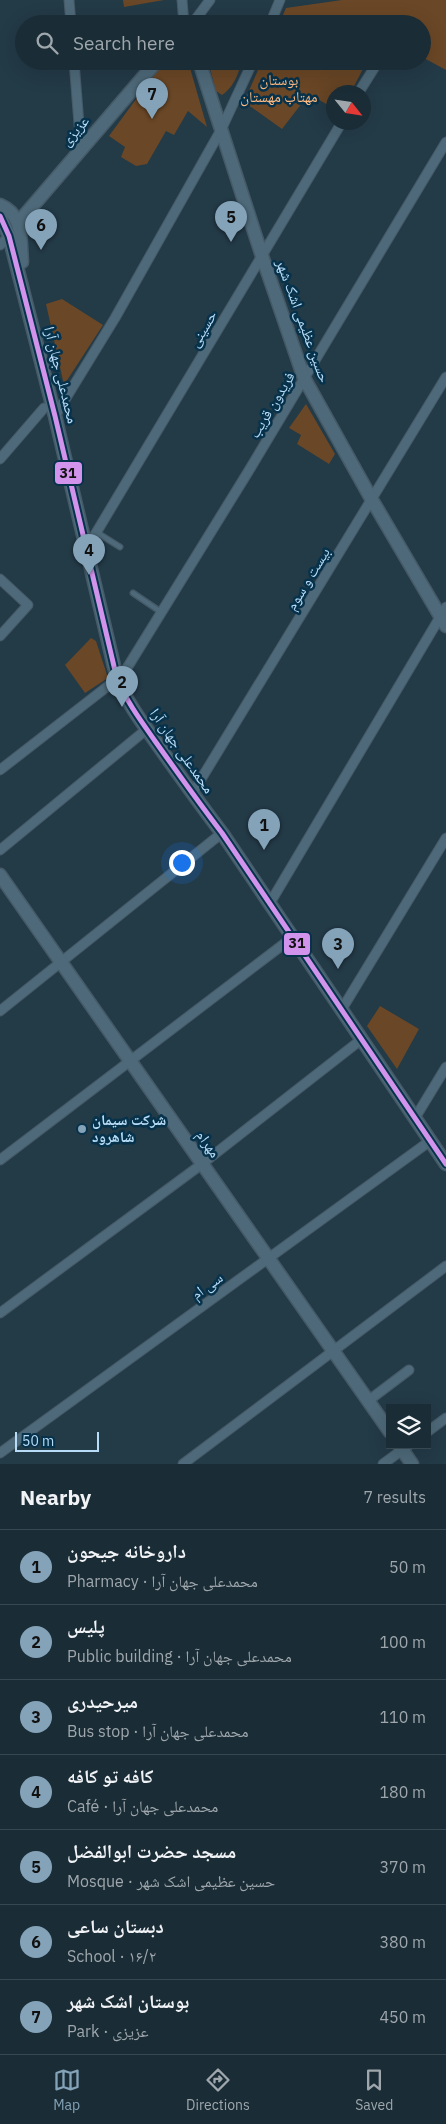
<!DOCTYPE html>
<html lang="en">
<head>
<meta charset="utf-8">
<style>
  body { margin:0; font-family:"IBM Plex Sans","Noto Naskh Arabic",sans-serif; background:#23343d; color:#f1f3f6 }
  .controls { position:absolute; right:15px; bottom:15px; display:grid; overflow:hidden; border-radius:0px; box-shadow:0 5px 20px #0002 }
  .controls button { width:45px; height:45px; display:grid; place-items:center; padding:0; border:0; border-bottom:1px solid #384850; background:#1a2c35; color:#f1f3f6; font:25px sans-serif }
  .compass { position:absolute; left:326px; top:85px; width:45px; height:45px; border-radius:50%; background:#1a2c35; box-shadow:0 5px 20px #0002; rotate:120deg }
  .scale { position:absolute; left:15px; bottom:12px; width:84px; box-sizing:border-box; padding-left:5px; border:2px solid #b8dcf7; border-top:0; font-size:14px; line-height:18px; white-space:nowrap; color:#b8dcf7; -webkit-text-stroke:4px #07324b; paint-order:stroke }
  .you { position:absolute; left:181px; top:862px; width:18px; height:18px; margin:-12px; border:4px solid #fff; border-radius:50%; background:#1a73e8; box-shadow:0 0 0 8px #1a73e833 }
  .badge { display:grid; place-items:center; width:32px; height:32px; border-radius:50%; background:#84a3b9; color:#111; font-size:16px; font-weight:700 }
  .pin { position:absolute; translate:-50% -41px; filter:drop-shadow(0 1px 2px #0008) }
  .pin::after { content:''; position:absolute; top:26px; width:18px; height:15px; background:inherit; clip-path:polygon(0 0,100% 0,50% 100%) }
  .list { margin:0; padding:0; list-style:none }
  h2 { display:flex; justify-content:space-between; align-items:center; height:65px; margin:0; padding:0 20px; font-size:21px }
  h2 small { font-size:16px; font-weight:400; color:#9fa7ad }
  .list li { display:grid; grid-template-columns:32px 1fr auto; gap:15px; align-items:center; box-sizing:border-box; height:75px; padding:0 20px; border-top:1px solid #384850 }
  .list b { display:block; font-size:19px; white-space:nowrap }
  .list p { margin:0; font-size:16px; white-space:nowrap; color:#9fa7ad }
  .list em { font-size:16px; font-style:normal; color:#9fa7ad }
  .icon { flex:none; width:28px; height:28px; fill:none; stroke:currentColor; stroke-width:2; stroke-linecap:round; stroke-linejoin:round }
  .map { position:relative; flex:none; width:446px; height:1464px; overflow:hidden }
  .search { position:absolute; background:#1a2c35; box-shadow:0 5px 20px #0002; left:15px; right:15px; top:15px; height:55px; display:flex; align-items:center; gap:12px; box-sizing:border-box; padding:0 18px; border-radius:28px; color:#9fa7ad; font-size:19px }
  .sheet { height:590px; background:#1a2c35 }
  nav { display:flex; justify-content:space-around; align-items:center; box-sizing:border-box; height:70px; border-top:1px solid #384850; background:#1a2c35; font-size:14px; color:#9fa7ad }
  nav a { display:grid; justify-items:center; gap:2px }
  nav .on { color:#84a3b9 }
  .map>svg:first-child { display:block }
  .green { fill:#6a4726 }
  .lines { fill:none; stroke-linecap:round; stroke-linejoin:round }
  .lane-casing { stroke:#455967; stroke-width:7 }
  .street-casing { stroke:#455967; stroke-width:11 }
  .secondary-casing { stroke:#455967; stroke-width:15 }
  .lane { stroke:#4e6979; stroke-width:4.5 }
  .street { stroke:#4e6979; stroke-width:9 }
  .secondary { stroke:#4e6979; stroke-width:12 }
  .bus-1-casing { stroke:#07324b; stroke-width:9 }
  .bus-1 { stroke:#d193ec; stroke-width:5 }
  .poi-dot { fill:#84a3b9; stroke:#07324b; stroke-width:2 }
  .labels { text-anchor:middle; stroke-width:5; stroke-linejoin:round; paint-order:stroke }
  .park-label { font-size:15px; fill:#ffba81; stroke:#07324b }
  .street-label { font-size:15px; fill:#b8dcf7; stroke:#07324b }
  .poi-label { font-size:15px; font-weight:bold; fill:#b8dcf7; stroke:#07324b; text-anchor:start }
  .line-badge { stroke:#07324b; stroke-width:2 }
  .pale-badge-label { font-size:14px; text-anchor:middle; font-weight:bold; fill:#111 }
</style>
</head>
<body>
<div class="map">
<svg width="446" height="1464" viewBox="0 0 446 1464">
  <rect width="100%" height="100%" fill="#233a47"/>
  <!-- green -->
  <path class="green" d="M123,0H164L124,7Z
    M342,0H446V70L422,57V24H279L286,8Z
    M225,18L226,24H200L203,21Z
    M164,61H188L207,127L188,111L174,135L166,131L147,164L136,166L121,157L125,147L109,136Z
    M208,61H240C241,72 232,89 222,95L216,91Z
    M262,61H367L351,92H334L333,108L309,94L282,129L244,102Z
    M62,299L103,325L64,385L46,304Z
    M306,404L335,454L329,464L297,444L301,435L289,428Z
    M91,638L96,641L108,678L85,693L65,665Z
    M380,1006L419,1029L397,1069L367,1026Z"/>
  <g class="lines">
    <defs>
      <path id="lane" d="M96,532L120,547
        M133,593L161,612"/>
      <path id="street" d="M69,0L71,24
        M182,0L184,24
        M192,24L210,0
        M270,24L280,0
        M74,61L81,149
        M359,92L376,65
        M0,245L9,236
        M55,416L115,318L221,130L253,61
        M0,459L44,408
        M87,548L342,122
        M0,579L28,605L0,636
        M0,770L117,679L127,668L248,472L446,142
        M192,794L446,377
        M0,850L147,729
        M270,903L446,607
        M342,1009L446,838
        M0,1011L222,833
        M415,1118L446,1067
        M0,1160L293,937
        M0,1313L202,1164L362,1039
        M368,1401L409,1370
        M427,1432L446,1418
        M0,1453L430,1141
        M183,1464L446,1266
        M383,1464L409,1445"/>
      <path id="secondary" d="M199,61L262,256L304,378L372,500L446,626
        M0,205C24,215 20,239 22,262
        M0,216L9,236L55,416L117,679C127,702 141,721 155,741C177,772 199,803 222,833L446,1164
        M18,223L157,61
        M0,875L390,1432
        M399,1445L412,1464"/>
    </defs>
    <!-- lane casing -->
    <use href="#lane" class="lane-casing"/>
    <!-- street casing -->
    <use href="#street" class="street-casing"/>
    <!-- secondary casing -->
    <use href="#secondary" class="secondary-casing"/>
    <!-- lane -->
    <use href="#lane" class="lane"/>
    <!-- street -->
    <use href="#street" class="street"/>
    <!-- secondary -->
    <use href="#secondary" class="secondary"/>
    <defs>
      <path id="bus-1" d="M0,216L9,236L55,416L117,679C127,702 141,721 155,741C177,772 199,803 222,833L446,1164"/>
    </defs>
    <!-- bus-1 casing -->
    <use href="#bus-1" class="bus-1-casing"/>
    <!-- bus-1 -->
    <use href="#bus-1" class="bus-1"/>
  </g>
  <!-- markers -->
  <circle class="poi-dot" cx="82" cy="1129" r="5"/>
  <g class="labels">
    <!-- park labels -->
    <g class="park-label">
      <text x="279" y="85">بوستان<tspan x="279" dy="17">مهتاب مهستان</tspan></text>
    </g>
    <!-- street labels -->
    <g class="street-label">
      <text transform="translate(75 131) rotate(-49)" y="5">عزیزی</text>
      <text transform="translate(303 321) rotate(70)" y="5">حسین عظیمی اشک شهر</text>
      <text transform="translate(203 329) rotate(-59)" y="5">حسینی</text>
      <text transform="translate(61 375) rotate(76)" y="5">محمدعلی جهان آرا</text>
      <text transform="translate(272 405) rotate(-59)" y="5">فریدون قریب</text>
      <text transform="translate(308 579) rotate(-59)" y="5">بیست و سوم</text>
      <text transform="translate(182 751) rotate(55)" y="5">محمدعلی جهان آرا</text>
      <text transform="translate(208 1144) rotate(55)" y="5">مهرام</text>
      <text transform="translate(207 1286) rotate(-36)" y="5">سی ام</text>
    </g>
    <!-- poi labels -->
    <g class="poi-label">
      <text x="92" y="1125">شرکت سیمان<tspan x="92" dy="17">شاهرود</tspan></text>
    </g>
  </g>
  <g class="line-badge">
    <rect x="54" y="461" width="29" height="24" rx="5" fill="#d193ec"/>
    <rect x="283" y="932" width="28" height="24" rx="5" fill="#d193ec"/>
  </g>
  <g class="pale-badge-label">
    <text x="68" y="478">31</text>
    <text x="297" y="948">31</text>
  </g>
</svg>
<div class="controls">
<button><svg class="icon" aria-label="layers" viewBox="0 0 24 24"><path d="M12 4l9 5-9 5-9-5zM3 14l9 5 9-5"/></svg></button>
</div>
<svg class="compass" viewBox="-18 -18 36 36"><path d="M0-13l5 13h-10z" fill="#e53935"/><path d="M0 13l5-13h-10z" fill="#9fa7ad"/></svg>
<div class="scale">50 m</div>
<div class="you"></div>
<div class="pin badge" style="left:264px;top:850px">1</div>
<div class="pin badge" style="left:122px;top:707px">2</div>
<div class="pin badge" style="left:338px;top:969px">3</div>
<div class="pin badge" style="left:89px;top:575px">4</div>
<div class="pin badge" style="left:231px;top:242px">5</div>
<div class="pin badge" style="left:41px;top:250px">6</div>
<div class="pin badge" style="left:152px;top:119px">7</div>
<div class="search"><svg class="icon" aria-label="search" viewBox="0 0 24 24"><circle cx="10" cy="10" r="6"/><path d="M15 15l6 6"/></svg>Search here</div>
</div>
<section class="sheet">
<h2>Nearby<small>7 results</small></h2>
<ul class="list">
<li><span class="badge">1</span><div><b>داروخانه جیحون</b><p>Pharmacy · محمدعلی جهان آرا</p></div><em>50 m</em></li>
<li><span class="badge">2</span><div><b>پلیس</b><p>Public building · محمدعلی جهان آرا</p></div><em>100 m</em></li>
<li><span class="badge">3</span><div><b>میرحیدری</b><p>Bus stop · محمدعلی جهان آرا</p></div><em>110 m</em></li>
<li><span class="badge">4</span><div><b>کافه تو کافه</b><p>Café · محمدعلی جهان آرا</p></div><em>180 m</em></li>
<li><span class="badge">5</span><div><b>مسجد حضرت ابوالفضل</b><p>Mosque · حسین عظیمی اشک شهر</p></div><em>370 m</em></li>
<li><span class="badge">6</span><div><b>دبستان ساعی</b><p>School · ۱۶/۲</p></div><em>380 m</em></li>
<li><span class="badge">7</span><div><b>بوستان اشک شهر</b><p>Park · عزیزی</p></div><em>450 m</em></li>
</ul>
</section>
<nav>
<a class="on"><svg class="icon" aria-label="map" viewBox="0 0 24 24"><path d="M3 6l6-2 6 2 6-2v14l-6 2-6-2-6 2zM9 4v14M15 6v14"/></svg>Map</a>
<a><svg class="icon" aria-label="directions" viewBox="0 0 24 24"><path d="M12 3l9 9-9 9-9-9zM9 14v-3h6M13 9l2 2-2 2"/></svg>Directions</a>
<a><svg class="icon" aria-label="saved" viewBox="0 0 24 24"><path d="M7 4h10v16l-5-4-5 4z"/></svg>Saved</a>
</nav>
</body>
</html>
